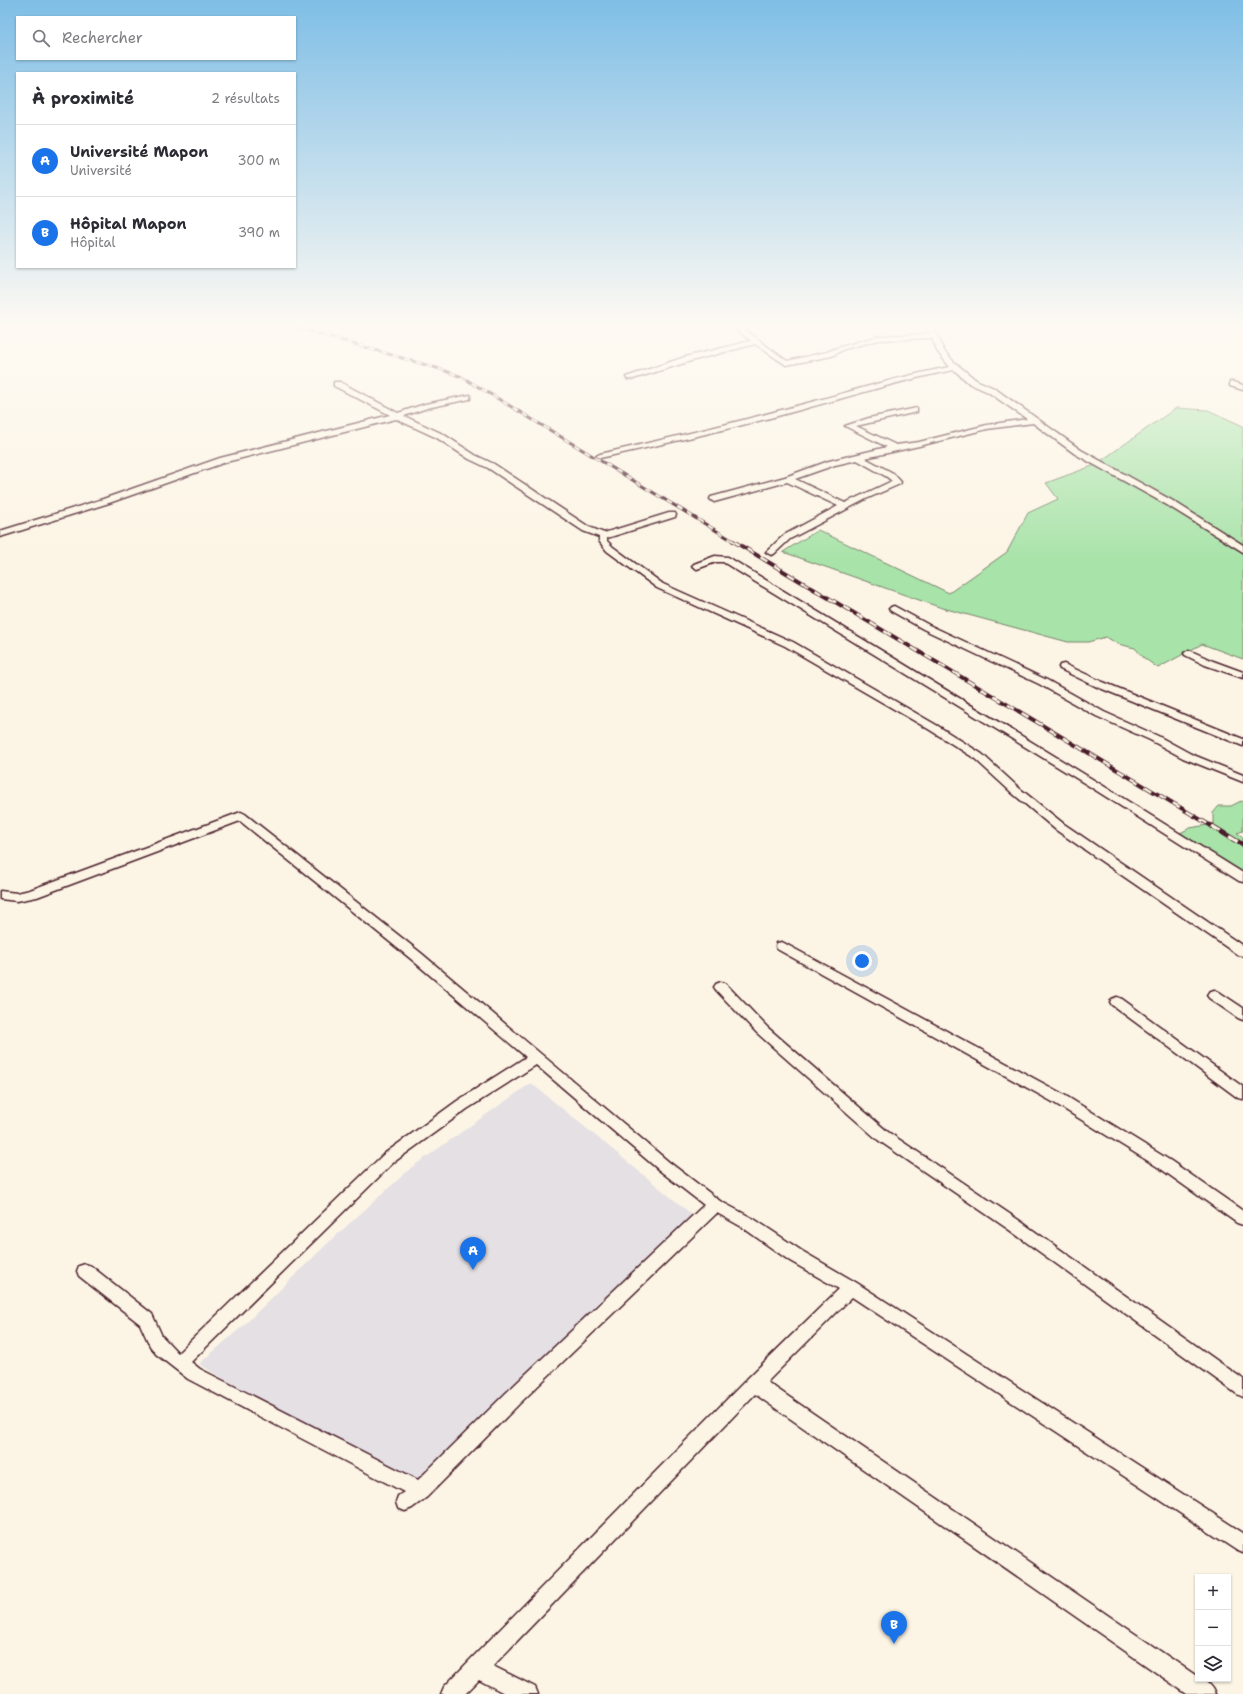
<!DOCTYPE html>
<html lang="fr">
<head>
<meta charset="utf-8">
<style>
  body { margin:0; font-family:"Shantell Sans",sans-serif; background:#f7f7f7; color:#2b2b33 }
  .controls { position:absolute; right:12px; bottom:12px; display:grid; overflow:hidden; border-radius:0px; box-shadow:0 1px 3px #0004 }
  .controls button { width:36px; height:36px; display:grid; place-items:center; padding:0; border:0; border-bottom:1px solid #e1e1e2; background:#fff; color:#2b2b33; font:20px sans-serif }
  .you { position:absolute; left:862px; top:961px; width:14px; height:14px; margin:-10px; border:3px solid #fff; border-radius:50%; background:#1a73e8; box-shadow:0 0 0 6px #1a73e833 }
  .badge { display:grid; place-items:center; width:26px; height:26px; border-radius:50%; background:#1a73e8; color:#fff; font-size:13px; font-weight:700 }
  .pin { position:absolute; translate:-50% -33px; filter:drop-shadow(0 1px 2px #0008) }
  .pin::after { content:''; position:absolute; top:21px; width:14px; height:12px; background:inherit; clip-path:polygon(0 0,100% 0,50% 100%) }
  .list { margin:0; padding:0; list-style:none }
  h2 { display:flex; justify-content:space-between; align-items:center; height:52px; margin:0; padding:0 16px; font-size:17px }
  h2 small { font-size:13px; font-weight:400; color:#7c7c81 }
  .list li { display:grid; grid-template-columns:26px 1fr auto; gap:12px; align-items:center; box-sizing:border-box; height:72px; padding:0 16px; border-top:1px solid #e1e1e2 }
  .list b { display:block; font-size:15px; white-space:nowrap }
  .list p { margin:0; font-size:13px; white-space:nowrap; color:#7c7c81 }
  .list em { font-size:13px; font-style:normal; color:#7c7c81 }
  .icon { flex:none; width:22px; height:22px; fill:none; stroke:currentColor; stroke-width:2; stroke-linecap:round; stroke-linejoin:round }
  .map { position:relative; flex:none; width:1243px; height:1694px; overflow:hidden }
  .search { position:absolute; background:#fff; box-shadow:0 1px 3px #0004; left:16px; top:16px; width:280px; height:44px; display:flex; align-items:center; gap:10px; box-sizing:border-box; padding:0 14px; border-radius:0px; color:#7c7c81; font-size:15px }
  .panel { position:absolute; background:#fff; box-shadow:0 1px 3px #0004; left:16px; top:72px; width:280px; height:196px; border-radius:0px }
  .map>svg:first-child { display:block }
  .built { fill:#e5e0e4 }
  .green { fill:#a8e3a9; stroke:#79816a }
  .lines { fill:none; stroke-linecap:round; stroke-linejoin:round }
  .minor-casing { stroke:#4a1f2b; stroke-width:3 }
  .minor { fill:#fcf5e5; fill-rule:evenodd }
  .rail-far2-casing { stroke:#4a1f2b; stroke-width:3 }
  .rail-far1-casing { stroke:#4a1f2b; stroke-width:4 }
  .rail-casing { stroke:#4a1f2b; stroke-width:5 }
  .rail-far2 { stroke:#fcf5e5; stroke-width:2; stroke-dasharray:6; stroke-linecap:butt }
  .rail-far1 { stroke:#fcf5e5; stroke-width:2.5; stroke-dasharray:8; stroke-linecap:butt }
  .rail { stroke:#fcf5e5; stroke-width:3.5; stroke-dasharray:10; stroke-linecap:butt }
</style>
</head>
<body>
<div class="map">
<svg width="1243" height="1694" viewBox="0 0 1243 1694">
  <rect width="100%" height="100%" fill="#fcf5e5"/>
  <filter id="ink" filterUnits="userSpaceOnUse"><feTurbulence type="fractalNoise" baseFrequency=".025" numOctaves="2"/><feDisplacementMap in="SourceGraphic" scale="8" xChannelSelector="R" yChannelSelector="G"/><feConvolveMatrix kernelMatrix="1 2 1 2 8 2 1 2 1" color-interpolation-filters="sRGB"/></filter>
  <g filter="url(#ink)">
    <!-- built -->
    <path class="built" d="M531,1083L700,1221L412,1495L199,1364L244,1325L329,1242L412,1167Z"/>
    <!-- green -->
    <path class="green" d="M1176,408L1208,410L1243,426V659L1202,644L1158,668L1144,658L1135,648L1118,644L1106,637L1088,642H1068L939,607L783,552L818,530L949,593L1007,552L1028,513L1058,499L1046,483L1095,465Z
      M1241,801L1243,802V831L1237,833L1243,837V880L1178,834L1190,828L1213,824V813L1219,806H1231Z"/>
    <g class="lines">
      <defs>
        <path id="minor" d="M926,325H933L944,351L954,362L976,380L994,388L1081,450L1173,501L1243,545V552L1167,505L1075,454L1033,423L987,429L919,446L865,458L893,473L901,482L900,484L866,499L790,539L774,554L771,555L766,552L784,535L838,506L787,482L714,502L710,499L711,497L785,477L829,461L887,447L845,426L869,418L917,408V412L856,426L896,445L919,442L987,425L1027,419L988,392L970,384L954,370C904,379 856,395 807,408C739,427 669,443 600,458L596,456L600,454C667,439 734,423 800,405C850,392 899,376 950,367L937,351L932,338L879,340L844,349L832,356L786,365L755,344L691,361L633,379H627L626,377L685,357L751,341L736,329V327H740L760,340L761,342L787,361L827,352L840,347L879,336L930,334ZM857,460L887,477L892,481L845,503L795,479L835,465Z
          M334,382H340L398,413L425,404L470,395V399L427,408L404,416L443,434L475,455L494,464L589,527L604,533L669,513H675L676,515L675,517L607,538V541L613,547L663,584L793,642L938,726L982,754L1019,788L1064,824L1243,946V956L1238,955L1056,830L1011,792L974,758L930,730L785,646L657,588L607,551L599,541V537L583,531L488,468L469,459L437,438L396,419L226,462L109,503L0,537V531L103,499L220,458L390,415L334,386Z
          M1230,382H1233L1243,385V390L1230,386Z
          M715,556L728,557L1097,782L1243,873V882L1239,881L1089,786L723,562H716L697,569L692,566L694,564Z
          M894,606L929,625L1047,680L1104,712L1158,736L1191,754L1243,775V782L1183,758L1150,740L1096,716L1039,684L923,629L891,611L889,609L891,607Z
          M1189,650L1213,661L1243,672V678L1205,665L1185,655L1184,653Z
          M1064,664L1103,682L1243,739V746L1095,686L1060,669L1059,667L1060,665Z
          M241,812L245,814L421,953L669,1162L720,1201L754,1219L802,1251L857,1283L1243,1533V1553L1236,1550L852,1297L767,1382L1198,1677V1679C1206,1680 1212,1687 1215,1694H1187L755,1394L493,1666L535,1687L538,1694H506L479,1680L465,1694H441L444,1687L469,1661L748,1378L839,1289L790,1261L742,1227L717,1213L519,1404L427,1497L412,1508L405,1511L398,1508L396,1502L398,1496L404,1492L188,1379L156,1354L150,1346L140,1324L79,1276L77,1271L79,1266L85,1264L91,1266L152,1314L162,1336L178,1353L384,1154L457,1101L526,1057L411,959L240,821L37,897L17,901L0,899V891L17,893L30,890ZM536,1065L659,1170L704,1205L507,1392L418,1480L200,1369L191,1362L394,1162L467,1109Z
          M782,942L1061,1093L1171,1161L1243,1211V1225L1237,1223L1161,1169L1051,1101L777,949L776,946L777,943Z
          M721,982L726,984L767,1027L888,1132L1020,1221L1243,1379V1397L1237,1394L1008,1229L878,1140L757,1033L716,990L714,987L716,984Z
          M1214,990L1219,992L1243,1008V1020L1238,1018L1209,998L1207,995L1209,992Z
          M1117,997L1122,999L1243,1087V1099L1238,1098L1112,1005L1110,1002L1112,999Z"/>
      </defs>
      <!-- minor casing -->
      <use href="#minor" class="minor-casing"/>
      <!-- minor -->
      <use href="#minor" class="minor"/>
      <defs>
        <path id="rail-far2" d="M289,325L440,369L462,377L735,542"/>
        <path id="rail-far1" d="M733,541L1213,827"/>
        <path id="rail" d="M1212,826L1243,845"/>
      </defs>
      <!-- rail-far2 casing -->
      <use href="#rail-far2" class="rail-far2-casing"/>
      <!-- rail-far1 casing -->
      <use href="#rail-far1" class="rail-far1-casing"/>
      <!-- rail casing -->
      <use href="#rail" class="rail-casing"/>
      <!-- rail-far2 -->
      <use href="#rail-far2" class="rail-far2"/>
      <!-- rail-far1 -->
      <use href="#rail-far1" class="rail-far1"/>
      <!-- rail -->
      <use href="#rail" class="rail"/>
    </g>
  </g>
  <!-- sky -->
  <linearGradient id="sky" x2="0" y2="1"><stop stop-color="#7fbee6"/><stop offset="0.58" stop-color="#fefaf3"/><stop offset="1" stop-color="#fefaf3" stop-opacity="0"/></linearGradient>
  <rect width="1243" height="562" fill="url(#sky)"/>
</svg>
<div class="controls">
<button>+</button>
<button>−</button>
<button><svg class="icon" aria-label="layers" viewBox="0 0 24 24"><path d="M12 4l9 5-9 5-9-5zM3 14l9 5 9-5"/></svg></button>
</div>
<div class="you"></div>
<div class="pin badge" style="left:473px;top:1270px">A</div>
<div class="pin badge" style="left:894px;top:1644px">B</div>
<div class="search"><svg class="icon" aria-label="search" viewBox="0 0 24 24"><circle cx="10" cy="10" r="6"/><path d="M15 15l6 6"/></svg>Rechercher</div>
<section class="panel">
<h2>À proximité<small>2 résultats</small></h2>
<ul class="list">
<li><span class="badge">A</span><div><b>Université Mapon</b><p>Université</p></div><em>300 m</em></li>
<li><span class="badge">B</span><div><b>Hôpital Mapon</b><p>Hôpital</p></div><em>390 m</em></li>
</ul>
</section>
</div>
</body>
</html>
